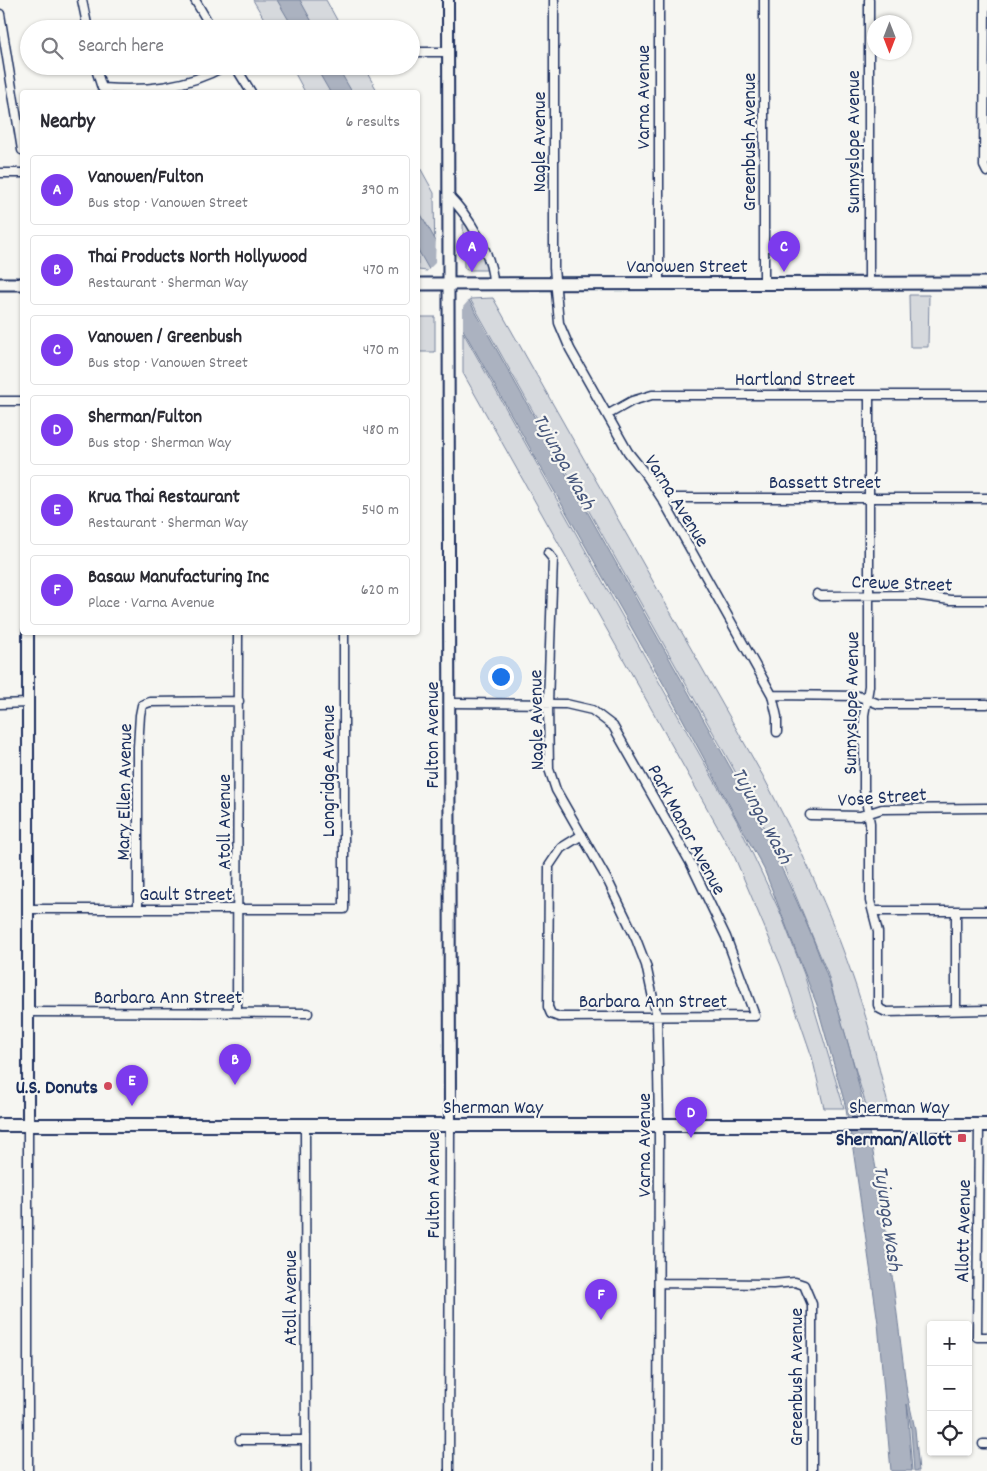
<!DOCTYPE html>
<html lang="en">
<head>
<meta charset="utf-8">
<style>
  body { margin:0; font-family:Dekko,sans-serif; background:#f2f2f3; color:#2b2b33 }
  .controls { position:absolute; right:15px; bottom:15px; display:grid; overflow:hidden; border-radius:5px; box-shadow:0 1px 4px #0004 }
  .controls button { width:45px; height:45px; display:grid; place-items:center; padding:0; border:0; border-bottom:1px solid #e1e1e2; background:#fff; color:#2b2b33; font:25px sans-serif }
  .compass { position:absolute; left:867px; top:15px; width:45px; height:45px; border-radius:50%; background:#fff; box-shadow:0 1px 4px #0004; rotate:180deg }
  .you { position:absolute; left:500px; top:676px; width:18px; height:18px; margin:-12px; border:4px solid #fff; border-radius:50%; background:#1a73e8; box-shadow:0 0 0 8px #1a73e833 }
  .badge { display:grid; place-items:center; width:32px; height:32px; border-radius:50%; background:#7c3aed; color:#fff; font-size:16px; font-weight:700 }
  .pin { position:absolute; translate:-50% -41px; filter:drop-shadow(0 1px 2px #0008) }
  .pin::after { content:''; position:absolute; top:26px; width:18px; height:15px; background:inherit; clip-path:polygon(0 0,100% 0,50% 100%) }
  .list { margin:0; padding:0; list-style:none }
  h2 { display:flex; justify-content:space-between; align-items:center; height:65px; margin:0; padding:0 20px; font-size:21px }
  h2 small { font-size:16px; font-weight:400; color:#7c7c81 }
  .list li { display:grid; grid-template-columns:32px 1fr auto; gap:15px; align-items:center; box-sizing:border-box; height:70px; margin:0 10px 10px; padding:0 10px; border:1px solid #e1e1e2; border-radius:5px }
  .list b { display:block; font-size:19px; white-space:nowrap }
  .list p { margin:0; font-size:16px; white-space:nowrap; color:#7c7c81 }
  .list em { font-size:16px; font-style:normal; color:#7c7c81 }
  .icon { flex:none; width:28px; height:28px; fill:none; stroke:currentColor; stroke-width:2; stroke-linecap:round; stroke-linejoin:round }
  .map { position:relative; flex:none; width:987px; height:1471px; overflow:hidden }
  .search { position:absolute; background:#fff; box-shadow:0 1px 4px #0004; left:20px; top:20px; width:400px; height:55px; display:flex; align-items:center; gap:12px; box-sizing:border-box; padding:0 18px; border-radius:28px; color:#7c7c81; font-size:19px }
  .panel { position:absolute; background:#fff; box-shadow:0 1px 4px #0004; left:20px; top:90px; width:400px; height:545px; border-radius:5px }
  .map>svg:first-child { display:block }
  .green { fill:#d6d9dd; stroke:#78849e }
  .water { fill:#abb2c0; stroke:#717e99 }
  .pier { fill:#f6f6f2 }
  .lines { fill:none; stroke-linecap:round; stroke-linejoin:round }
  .minor-casing { stroke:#1b2f5e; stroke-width:11 }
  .tertiary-casing { stroke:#1b2f5e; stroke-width:14 }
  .secondary-casing { stroke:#1b2f5e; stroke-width:15 }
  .primary-casing { stroke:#1b2f5e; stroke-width:16 }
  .minor { stroke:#f6f6f2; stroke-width:8 }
  .tertiary { stroke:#f6f6f2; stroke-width:10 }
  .secondary { stroke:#f6f6f2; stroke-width:11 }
  .primary { stroke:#f6f6f2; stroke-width:12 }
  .poi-dot { fill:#d1495b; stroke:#f6f6f2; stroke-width:2 }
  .labels { text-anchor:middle; stroke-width:4.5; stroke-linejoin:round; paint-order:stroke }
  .street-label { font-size:20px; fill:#1b2f5e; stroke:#f6f6f2 }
  .poi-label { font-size:20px; font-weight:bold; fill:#1b2f5e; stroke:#f6f6f2; text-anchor:end }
  .water-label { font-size:21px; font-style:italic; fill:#46567b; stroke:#f6f6f2 }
</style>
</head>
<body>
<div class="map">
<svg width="987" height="1471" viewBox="0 0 987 1471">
  <rect width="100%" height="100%" fill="#f6f6f2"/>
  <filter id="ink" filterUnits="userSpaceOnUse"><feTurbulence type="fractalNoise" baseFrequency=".02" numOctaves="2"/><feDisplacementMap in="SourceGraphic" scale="10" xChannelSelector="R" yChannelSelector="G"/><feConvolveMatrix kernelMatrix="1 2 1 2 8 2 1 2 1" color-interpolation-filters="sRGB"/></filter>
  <g filter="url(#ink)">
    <!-- green -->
    <path class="green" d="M253,0H326L342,29H270Z
      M291,66H363L378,92H305Z
      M418,164L434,193L435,263L427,271L418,270Z
      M463,224H466L485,258L488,270H467L464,268Z
      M909,295H929L928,347H910Z
      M493,298L763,776C802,850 837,925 862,1005C873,1039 880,1074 889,1108L867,1109L827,972L783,865L746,791L470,299Z
      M418,317H435V352H418Z
      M463,332L737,821L780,912L804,974L844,1108H824L812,1057L781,966L735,858L463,373Z"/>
    <!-- water -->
    <path class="water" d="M277,0H300L316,29H294Z
      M315,66H337L352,92H330Z
      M418,209L739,783C779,861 819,941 843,1026C879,1146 891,1270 907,1393L915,1429L919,1471H914L911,1429L907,1404L912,1471H891L878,1323L852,1142L845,1104L817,1005L764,869L668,692L418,250Z"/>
    <!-- pier -->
    <path class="pier" d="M436,237L470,299L463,307V332L427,271L435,263Z"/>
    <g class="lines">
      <defs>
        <path id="minor" d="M82,0L88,29
          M195,0L212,29
          M554,0V268L559,323L570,349L628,452L647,476L664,502L772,695L777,717V732
          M659,0V284
          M764,0V283
          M985,0L984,166L987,172
          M0,14L22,150
          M411,52H447
          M95,66L102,88C146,91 186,88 225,66
          M235,66L251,92
          M0,173H22
          M448,195C468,215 493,255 493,283
          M869,283V0
          M869,395V686L864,715V789L870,823V901L878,932V1005L880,1009L886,1012L987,1010
          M0,401H22
          M607,415L632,401L652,395H987
          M664,502L672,498H987
          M548,553L553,559L548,704L549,769L556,790L609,883L636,939L646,965L657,1017L659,1124L658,1471
          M817,594L820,596L914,595L950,600H987
          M772,695L858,696L879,704H987
          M449,703L566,704L592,710L613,726L690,862L726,937L755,1016L559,1017L551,1014L548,1007L549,866L561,848L582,835
          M0,704L28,703
          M810,815L860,816L882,809L987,808
          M28,909H344V632
          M138,909V747L140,715L142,705L150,702L239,701
          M873,911H987
          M956,1010V911
          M28,1012L308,1013
          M237,1012L238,632
          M305,1125L306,1471
          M979,1125L977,1337H987
          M659,1283L773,1284L795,1282L804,1285L812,1304V1471
          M240,1440H306
          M983,1444H987
          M28,1471V1125
          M449,1471L450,1125"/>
        <path id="tertiary" d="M448,0L450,1125
          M28,632V1125"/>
        <path id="secondary" d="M0,284H22
          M418,284L987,283"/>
        <path id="primary" d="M0,1125H987"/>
      </defs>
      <!-- minor casing -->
      <use href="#minor" class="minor-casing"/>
      <!-- tertiary casing -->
      <use href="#tertiary" class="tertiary-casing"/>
      <!-- secondary casing -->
      <use href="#secondary" class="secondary-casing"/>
      <!-- primary casing -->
      <use href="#primary" class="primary-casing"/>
      <!-- minor -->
      <use href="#minor" class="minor"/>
      <!-- tertiary -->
      <use href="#tertiary" class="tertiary"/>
      <!-- secondary -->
      <use href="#secondary" class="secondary"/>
      <!-- primary -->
      <use href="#primary" class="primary"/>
    </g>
  </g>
  <!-- markers -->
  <g class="poi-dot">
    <circle cx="108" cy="1086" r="5"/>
    <rect x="957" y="1133" width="10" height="10" rx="2.5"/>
  </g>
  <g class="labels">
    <!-- street labels -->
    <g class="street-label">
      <text transform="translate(642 97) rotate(-90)" y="7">Varna Avenue</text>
      <text transform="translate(538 142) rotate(-90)" y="7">Nagle Avenue</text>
      <text transform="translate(748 142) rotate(-90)" y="7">Greenbush Avenue</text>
      <text transform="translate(852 142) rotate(-90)" y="7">Sunnyslope Avenue</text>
      <text x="687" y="272">Vanowen Street</text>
      <text x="795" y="385">Hartland Street</text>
      <text x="825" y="488">Bassett Street</text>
      <text transform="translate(678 500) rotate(58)" y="7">Varna Avenue</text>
      <text transform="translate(902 582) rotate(2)" y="7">Crewe Street</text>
      <text transform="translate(850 703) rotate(-89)" y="7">Sunnyslope Avenue</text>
      <text transform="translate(535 720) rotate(-91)" y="7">Nagle Avenue</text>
      <text transform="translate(431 735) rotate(-90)" y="7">Fulton Avenue</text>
      <text transform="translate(327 771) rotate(-90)" y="7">Longridge Avenue</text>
      <text transform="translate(123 792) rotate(-89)" y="7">Mary Ellen Avenue</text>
      <text transform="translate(882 796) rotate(-4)" y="7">Vose Street</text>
      <text transform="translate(223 822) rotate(-90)" y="7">Atoll Avenue</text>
      <text transform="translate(688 829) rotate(62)" y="7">Park Manor Avenue</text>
      <text x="186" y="900">Gault Street</text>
      <text x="168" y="1003">Barbara Ann Street</text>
      <text x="653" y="1007">Barbara Ann Street</text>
      <text x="493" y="1113">Sherman Way</text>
      <text x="899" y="1113">Sherman Way</text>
      <text transform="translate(643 1145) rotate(-90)" y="7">Varna Avenue</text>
      <text transform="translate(432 1185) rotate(-90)" y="7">Fulton Avenue</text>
      <text transform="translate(962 1231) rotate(-89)" y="7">Allott Avenue</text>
      <text transform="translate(289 1298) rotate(-90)" y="7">Atoll Avenue</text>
      <text transform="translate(795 1377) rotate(-90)" y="7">Greenbush Avenue</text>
    </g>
    <!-- poi labels -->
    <g class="poi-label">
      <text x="98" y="1093">U.S. Donuts</text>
      <text x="952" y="1145">Sherman/Allott</text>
    </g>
    <!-- water labels -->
    <g class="water-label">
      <text transform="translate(565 461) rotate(61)" y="7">Tujunga Wash</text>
      <text transform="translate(763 815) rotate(62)" y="7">Tujunga Wash</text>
      <text transform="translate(889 1218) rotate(82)" y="7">Tujunga Wash</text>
    </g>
  </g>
</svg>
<div class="controls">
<button>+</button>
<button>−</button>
<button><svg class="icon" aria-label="locate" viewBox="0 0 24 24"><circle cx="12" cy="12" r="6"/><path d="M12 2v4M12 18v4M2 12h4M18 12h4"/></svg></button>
</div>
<svg class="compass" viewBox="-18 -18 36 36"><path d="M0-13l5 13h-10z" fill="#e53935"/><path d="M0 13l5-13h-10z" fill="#7c7c81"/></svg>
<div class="you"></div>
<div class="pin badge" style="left:472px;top:272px">A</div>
<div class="pin badge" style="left:235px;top:1085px">B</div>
<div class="pin badge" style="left:784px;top:272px">C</div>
<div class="pin badge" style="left:691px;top:1138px">D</div>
<div class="pin badge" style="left:132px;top:1106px">E</div>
<div class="pin badge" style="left:601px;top:1320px">F</div>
<div class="search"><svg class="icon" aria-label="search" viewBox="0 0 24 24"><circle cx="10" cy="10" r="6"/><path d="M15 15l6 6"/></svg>Search here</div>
<section class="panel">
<h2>Nearby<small>6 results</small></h2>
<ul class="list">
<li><span class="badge">A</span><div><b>Vanowen/Fulton</b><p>Bus stop · Vanowen Street</p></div><em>390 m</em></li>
<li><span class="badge">B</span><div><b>Thai Products North Hollywood</b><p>Restaurant · Sherman Way</p></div><em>470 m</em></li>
<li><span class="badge">C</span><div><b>Vanowen / Greenbush</b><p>Bus stop · Vanowen Street</p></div><em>470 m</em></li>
<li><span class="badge">D</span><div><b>Sherman/Fulton</b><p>Bus stop · Sherman Way</p></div><em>480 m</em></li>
<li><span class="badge">E</span><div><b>Krua Thai Restaurant</b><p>Restaurant · Sherman Way</p></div><em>540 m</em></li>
<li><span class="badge">F</span><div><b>Basaw Manufacturing Inc</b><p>Place · Varna Avenue</p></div><em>620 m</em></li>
</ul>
</section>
</div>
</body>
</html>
